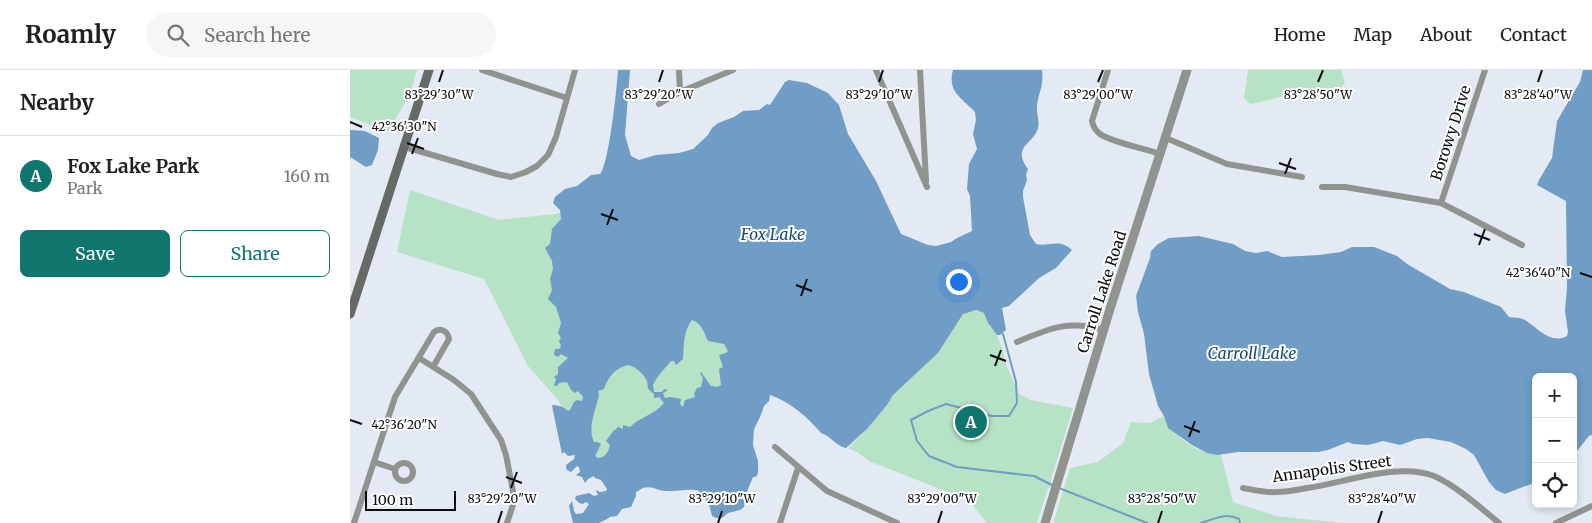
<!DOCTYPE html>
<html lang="en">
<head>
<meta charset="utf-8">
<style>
  body { margin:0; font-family:Merriweather,serif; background:#f6f6f6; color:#202124 }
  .controls { position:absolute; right:15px; bottom:15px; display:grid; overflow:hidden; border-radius:8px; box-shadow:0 2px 8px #0003 }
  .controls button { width:45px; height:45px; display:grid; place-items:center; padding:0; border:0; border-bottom:1px solid #e0e0e0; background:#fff; color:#202124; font:25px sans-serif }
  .scale { position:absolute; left:15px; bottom:12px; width:91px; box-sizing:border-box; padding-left:5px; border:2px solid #0a0c0f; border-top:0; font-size:14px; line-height:18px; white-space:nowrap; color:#0a0c0f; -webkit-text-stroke:4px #fff; paint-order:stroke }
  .you { position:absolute; left:608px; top:211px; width:18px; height:18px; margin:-12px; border:4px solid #fff; border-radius:50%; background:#1a73e8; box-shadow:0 0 0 8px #1a73e833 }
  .badge { display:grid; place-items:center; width:32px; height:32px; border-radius:50%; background:#0f766e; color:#fff; font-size:16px; font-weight:700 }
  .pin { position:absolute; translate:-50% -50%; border:2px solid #fff; box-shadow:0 1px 5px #0006 }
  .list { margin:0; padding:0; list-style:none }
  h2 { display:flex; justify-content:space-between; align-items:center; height:65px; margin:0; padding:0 20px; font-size:21px }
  h2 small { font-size:16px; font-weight:400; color:#757577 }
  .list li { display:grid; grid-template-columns:32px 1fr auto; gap:15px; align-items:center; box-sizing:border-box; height:80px; padding:0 20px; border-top:1px solid #e0e0e0 }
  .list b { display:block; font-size:19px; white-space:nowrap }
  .list p { margin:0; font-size:16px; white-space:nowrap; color:#757577 }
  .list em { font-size:16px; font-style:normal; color:#757577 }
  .actions { display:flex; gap:10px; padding:15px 20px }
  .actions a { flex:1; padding:11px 0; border:1px solid #0f766e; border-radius:8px; text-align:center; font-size:18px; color:#0f766e }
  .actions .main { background:#0f766e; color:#fff }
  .icon { flex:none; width:28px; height:28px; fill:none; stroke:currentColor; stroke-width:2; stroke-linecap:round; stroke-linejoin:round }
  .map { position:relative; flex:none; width:1242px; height:453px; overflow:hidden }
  header { display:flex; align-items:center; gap:30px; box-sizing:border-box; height:70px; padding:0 25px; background:#fff; border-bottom:1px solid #e0e0e0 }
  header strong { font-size:24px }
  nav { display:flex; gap:28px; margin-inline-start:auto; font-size:18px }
  .search { width:350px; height:45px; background:#f6f6f6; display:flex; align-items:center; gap:12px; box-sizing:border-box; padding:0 18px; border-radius:28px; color:#757577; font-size:19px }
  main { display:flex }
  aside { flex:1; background:#fff }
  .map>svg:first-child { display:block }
  .green { fill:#b6e3c6 }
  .water { fill:#709dc5; fill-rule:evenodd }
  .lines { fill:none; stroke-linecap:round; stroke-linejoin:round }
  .stream { stroke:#709dc5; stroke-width:2 }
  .minor { stroke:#91938f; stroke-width:6 }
  .tertiary { stroke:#91938f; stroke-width:9 }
  .secondary { stroke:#676a64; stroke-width:9 }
  .ticks { fill:none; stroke:#0a0c0f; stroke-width:2 }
  .labels { text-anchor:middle; stroke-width:4; stroke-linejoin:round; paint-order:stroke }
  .street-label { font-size:15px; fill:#0a0c0f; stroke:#fff }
  .water-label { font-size:16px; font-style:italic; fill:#194b73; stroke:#fff }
  .ticks-label { font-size:12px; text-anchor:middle; fill:#0a0c0f; stroke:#fff; stroke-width:4; stroke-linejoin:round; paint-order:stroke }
</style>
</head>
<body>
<header>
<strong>Roamly</strong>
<div class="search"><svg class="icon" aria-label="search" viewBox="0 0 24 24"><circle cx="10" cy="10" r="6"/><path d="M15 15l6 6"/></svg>Search here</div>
<nav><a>Home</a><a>Map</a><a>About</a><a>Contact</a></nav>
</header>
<main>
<aside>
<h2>Nearby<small></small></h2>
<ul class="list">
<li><span class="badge">A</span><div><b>Fox Lake Park</b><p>Park</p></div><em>160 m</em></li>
</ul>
<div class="actions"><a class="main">Save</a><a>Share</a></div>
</aside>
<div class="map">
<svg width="1242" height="453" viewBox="0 0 1242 453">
  <rect width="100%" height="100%" fill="#e3eaf3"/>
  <!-- green -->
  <path class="green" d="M0,0H67L60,24L38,62L0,47Z
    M898,0H991L995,13L986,24L950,23L900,34L894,28Z
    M60,120L149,150L232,141L383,256L389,319L247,397L232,382L209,331L178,296L134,209L47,182Z
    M624,240L636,244L638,253L647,265L653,281L656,295L670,325L678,328L680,330L723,338L702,406L700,418H698L687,453H637L614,425L603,424L521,392L509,384V383L498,378L517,359L537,335L543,325L588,283L611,246L618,241Z
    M814,346C820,365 851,386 871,385L883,432L926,446L992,453H704V451L720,398L748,392L773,373L781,352L800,353Z"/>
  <!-- water -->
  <path class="water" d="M268,0H280L275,65L281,86L289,90L306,85L329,83L343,79L358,65L362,58L368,53L384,47L393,41L409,40L417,34L420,35L435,12L439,10L457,13L478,23L489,35L498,64L526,111L551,164L578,175L586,176L601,172L607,168L622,161L620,126L617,119L619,94L627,79L623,64L626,50L625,42C612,28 597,22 603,0H692C694,16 689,21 687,35C686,43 690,51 688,58C684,74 661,76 678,99L676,105L677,110L673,121V127L680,165L686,174C700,177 709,168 722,180L706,198L689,208L659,236L652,238L656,260L650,265H647L638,253L634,243L626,240L613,244L588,283L543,325L537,335L517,359L496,378C486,376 481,366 471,363C457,347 441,332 420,325L419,331L414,336L410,347L404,359L403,375L408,391V403L406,407H403L396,424L394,437L390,440L378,443L372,448H366L362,446L359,434L349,421C338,418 328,422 317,421C308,421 302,415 293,418C292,418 287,422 286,422V426L281,437L272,439L267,446L259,447V448L249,453H223L219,436L222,431L224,441L226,444L233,443L239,434L236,432L233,434L229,433L225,429L226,426L239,423L244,426L248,425L246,421V420L250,422L256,421L257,419L251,410L245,408L244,406L238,409L235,413L232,407L226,405L230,402L229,397L227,396L221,402L217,400L216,398V395L224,389L225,385L218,386L214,382L212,384L202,336L203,335C208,335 214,337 218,341L220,340L224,332L227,330L232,331L233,327L228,321L225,323L221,320L217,312L209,313L207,316H204L206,309L204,307L208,304V297L218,288L211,284L208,287L204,285L205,279H209L211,276L209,271L211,268L208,263L211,253L206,237L198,229L202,220L200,209L203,199L202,191L195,178L200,174L202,159L211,149L210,140L203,133L205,127L215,119L227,116L241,105L250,104C259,95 267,17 268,0ZM342,250C352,253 354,263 358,271L374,274L378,281L376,283L369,285L373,297L369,299L371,315L367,317L361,316L351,302L350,303L353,308L351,317L347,318L344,324L345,327L335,330L333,337L330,334L331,329L320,327L315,328L313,323L318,320L314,319L312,322H304L303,315C308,304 314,300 321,291H324L326,295L333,289C334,276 333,261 342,250ZM279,295C286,297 292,303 296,309C300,317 294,316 304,324V328L309,327L314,333C304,345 290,347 280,357L273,355V359L268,357L265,360H264L256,371L260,375C259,381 255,388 248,388L245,386L251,374L247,372H244C237,357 246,340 249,325L248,321L254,319C258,307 266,297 279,295Z
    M1233,0H1242V365L1239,366L1223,386V307H1186V412L1155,424L1146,420L1139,412L1124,385L1116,379L1101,372L1078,368L1067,369L1050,375L1033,371L1018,375L1003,374L998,372L978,380L968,382H888L867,385L857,383L842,375L818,358L814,346L808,336L799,304L794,264L788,242L786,226L800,188L801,181L808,174L819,168L849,166L883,174L895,181L906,183L917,181L932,187L969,185L991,182L1002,177H1024L1047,186L1057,194L1100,219L1114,222L1151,237L1159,247C1164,248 1170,247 1175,250C1188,258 1200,275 1217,266L1218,262L1215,241L1217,217L1216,131L1187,115L1189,110L1202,88L1207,51L1230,12Z
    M0,60L15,61L29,68L28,80L22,95L16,97L0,87Z"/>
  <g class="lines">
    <!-- stream -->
    <path class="stream" d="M653,264L666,312L667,333L659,346H642L596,334L578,341L561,350L567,371L579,386L607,397L684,406L704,416
      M709,418L797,453
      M851,453C865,449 875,442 889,449L890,453"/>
    <!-- minor -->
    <path class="minor" d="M132,0L217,28
      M329,0L330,22
      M526,0L577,117
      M570,0L576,111
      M758,0L742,51C743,56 746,61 750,64C761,72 796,79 810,84
      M309,34L330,22L383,0
      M816,68L877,94L952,107
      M55,77L147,104L161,107L176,102L187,96L198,85L206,67L225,0
      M972,117H995L1091,133L1172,175
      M1091,133L1135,0
      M667,272C700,258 718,250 754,260
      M69,288L104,310L121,324L151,370L156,385L163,421V435L157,453
      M425,377L477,421L547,453
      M24,392L45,399
      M45 402a9 9 0 1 1 18 0a9 9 0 1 1-18 0Z
      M893,418C904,420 916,423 927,422C937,422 947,420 957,418C994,413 1048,392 1084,406C1105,415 1131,438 1149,453
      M4,453L45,327L84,262C90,257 98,261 99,269L83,297
      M430,453L448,398
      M1206,453L1242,436"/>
    <!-- tertiary -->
    <path class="tertiary" d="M695,453L760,239L837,0"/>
    <!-- secondary -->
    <path class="secondary" d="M0,244L79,0"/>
  </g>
  <!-- ticks -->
  <path class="ticks" d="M89,12L93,0M309,12L313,0M529,12L533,0M748,12L753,0M968,12L973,0M1188,12L1192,0M0,52L12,57M57,73L74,79M62,84L68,68M929,93L946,99M935,104L941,88M251,144L268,150M257,155L263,139M1124,164L1140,170M1129,175L1135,159M1230,203L1242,207M446,215L462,221M451,226L457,209M640,285L656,291M645,296L651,280M0,350L12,354M834,356L850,362M839,367L845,351M156,407L172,413M161,418L167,402M148,453L152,441M368,453L372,441M588,453L592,441M808,453L812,441M1028,453L1032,441"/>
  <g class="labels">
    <!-- street labels -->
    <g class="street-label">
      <text transform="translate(1101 63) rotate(-72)" y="5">Borowy Drive</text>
      <text transform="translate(752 222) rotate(-72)" y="5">Carroll Lake Road</text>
      <text transform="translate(982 399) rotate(-8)" y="5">Annapolis Street</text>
    </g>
    <!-- water labels -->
    <g class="water-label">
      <text x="423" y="170">Fox Lake</text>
      <text x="902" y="289">Carroll Lake</text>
    </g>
  </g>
  <g class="ticks-label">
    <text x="89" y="29">83°29'30"W</text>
    <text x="309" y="29">83°29'20"W</text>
    <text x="529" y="29">83°29'10"W</text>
    <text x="748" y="29">83°29'00"W</text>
    <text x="968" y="29">83°28'50"W</text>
    <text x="1188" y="29">83°28'40"W</text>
    <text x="54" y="61">42°36'30"N</text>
    <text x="1188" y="207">42°36'40"N</text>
    <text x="54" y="359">42°36'20"N</text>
    <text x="152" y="433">83°29'20"W</text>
    <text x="372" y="433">83°29'10"W</text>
    <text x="592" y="433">83°29'00"W</text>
    <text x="812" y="433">83°28'50"W</text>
    <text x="1032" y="433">83°28'40"W</text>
  </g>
</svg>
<div class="controls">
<button>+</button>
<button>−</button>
<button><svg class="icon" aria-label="locate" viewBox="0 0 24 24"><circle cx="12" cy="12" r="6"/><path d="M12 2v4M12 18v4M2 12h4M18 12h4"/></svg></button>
</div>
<div class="scale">100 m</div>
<div class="you"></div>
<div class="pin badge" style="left:621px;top:352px">A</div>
</div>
</main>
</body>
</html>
